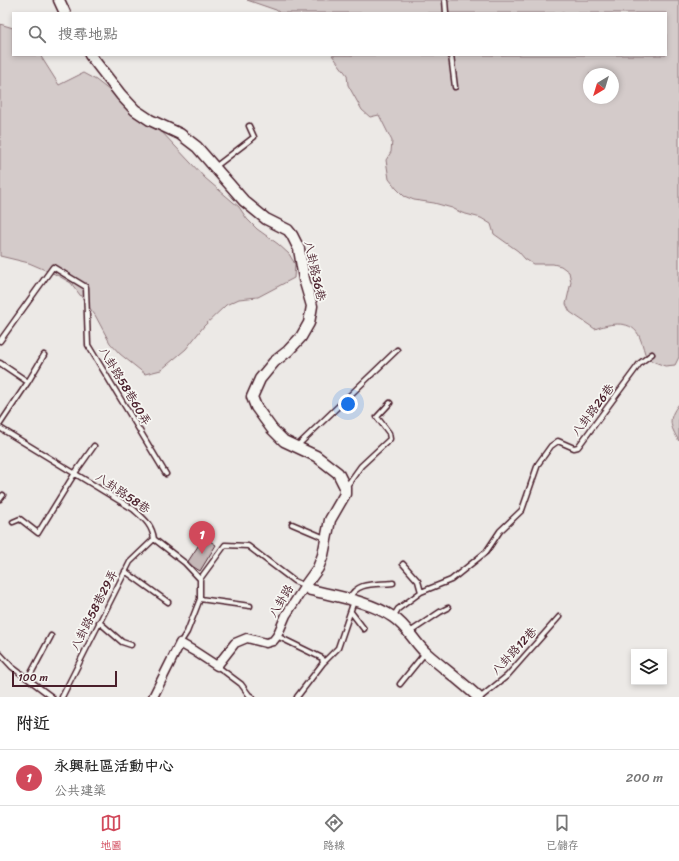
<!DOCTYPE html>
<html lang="zh-TW">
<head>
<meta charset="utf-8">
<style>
  body { margin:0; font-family:Sriracha,"LXGW WenKai TC",sans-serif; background:#f6f6f6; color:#222 }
  .controls { position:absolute; right:12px; bottom:12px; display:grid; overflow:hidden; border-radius:0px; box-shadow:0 2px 6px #0003 }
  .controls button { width:36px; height:36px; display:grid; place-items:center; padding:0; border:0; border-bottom:1px solid #e0e0e0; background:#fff; color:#222; font:20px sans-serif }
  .compass { position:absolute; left:583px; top:68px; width:36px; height:36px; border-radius:50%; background:#fff; box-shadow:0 2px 6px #0003; rotate:218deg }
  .scale { position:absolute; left:12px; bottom:10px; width:105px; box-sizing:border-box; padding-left:4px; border:2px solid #4a1f2b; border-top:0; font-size:11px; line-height:14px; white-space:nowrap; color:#4a1f2b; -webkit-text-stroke:3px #f6f6f2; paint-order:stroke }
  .you { position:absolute; left:348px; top:404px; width:14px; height:14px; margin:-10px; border:3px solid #fff; border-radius:50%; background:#1a73e8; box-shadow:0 0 0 6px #1a73e833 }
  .badge { display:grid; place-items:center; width:26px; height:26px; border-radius:50%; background:#d1495b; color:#fff; font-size:13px; font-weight:700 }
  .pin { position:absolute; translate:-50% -33px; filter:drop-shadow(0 1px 2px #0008) }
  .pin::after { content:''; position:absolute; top:21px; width:14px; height:12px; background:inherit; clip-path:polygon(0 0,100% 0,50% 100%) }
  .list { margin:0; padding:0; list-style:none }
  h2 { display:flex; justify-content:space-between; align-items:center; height:52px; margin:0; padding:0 16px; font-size:17px }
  h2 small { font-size:13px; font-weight:400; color:#767676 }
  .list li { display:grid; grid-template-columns:26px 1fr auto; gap:12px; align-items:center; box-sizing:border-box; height:56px; padding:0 16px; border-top:1px solid #e0e0e0 }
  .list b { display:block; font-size:15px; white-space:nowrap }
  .list p { margin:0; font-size:13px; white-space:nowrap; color:#767676 }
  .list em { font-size:13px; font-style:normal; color:#767676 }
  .icon { flex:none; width:22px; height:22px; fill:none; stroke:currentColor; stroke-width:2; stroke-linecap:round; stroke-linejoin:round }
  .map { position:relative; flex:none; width:679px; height:697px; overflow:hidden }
  .search { position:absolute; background:#fff; box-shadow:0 2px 6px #0003; left:12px; right:12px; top:12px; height:44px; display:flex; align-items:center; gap:10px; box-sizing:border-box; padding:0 14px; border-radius:0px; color:#767676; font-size:15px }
  .sheet { height:108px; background:#fff }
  nav { display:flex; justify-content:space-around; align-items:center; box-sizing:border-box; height:56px; border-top:1px solid #e0e0e0; background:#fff; font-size:11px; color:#767676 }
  nav a { display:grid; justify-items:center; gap:2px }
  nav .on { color:#d1495b }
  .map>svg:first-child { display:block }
  .green { fill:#d4cbca; stroke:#8f757a; fill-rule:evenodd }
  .building { fill:#c4b7b7; stroke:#4a1f2b }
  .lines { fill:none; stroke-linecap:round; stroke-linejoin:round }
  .service-casing { stroke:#4a1f2b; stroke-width:7 }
  .minor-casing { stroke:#4a1f2b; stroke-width:11 }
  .tertiary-casing { stroke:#4a1f2b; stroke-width:13 }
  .service { stroke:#f6f6f2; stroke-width:4 }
  .minor { stroke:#f6f6f2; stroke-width:8 }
  .tertiary { stroke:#f6f6f2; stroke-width:10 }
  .labels { text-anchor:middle; stroke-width:3.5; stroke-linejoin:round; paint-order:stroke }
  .street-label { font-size:12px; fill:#4a1f2b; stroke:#f6f6f2 }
</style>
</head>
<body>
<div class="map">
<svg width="679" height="697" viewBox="0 0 679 697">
  <rect width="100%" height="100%" fill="#ece9e6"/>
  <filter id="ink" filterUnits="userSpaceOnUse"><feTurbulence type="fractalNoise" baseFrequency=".025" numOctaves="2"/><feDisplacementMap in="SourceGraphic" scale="8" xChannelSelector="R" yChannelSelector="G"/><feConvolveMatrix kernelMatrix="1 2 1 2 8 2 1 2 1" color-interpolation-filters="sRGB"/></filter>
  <g filter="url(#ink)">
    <!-- green -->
    <path class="green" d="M247,0H679V357L675,365L665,366L647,359C644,352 643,345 640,338C633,319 610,323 595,329L570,312L566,304L571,282L569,272L561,266L553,264H533L525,259L518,251L494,234L491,224L481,218L462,213L452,208L434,203L414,200L404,196L396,188L389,179L386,160L391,152L392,141L379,115L370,117L362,110L348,85L347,75L332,55H666V13H280L276,10ZM589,74H613V98H589Z
      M0,24L13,28V55H40L59,85L83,73L96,80L160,130L205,178L239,207L247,219L257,229L278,244L289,254L295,264L294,278L258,297L239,299L226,305L204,326L186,349L161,370L145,374L120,354L110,343L95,315L71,283L57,275L29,263L0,256Z
      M679,404V441C670,426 667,419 679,404Z"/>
    <!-- building -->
    <path class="building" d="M204,537L216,545L200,571L187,563Z"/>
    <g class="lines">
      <defs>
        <path id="service" d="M445,0L446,13
          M451,55L455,87
          M215,167L254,137L249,126
          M0,341L53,267L86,287L88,345L166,474
          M0,363L28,382L0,424
          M28,382L44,355
          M0,428L133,509C143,518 152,524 154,539L185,563L200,579V599L187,632L180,643
          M296,447L397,350
          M346,487L361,466L390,439L389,433L377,417L390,403
          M0,499L3,495
          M13,522L20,519L38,533L75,473L94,446
          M292,524L325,538
          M403,564L418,581L421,592
          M125,571L168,602
          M200,579L225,545L248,546L294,581L305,586
          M200,599L250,606
          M349,599C357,581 375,585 393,583
          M351,612L364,629
          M393,617L398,609L421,592L451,580L486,552L500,531L522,510L538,464L551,446L558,441L574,448L578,447L640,363L652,354
          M99,622L122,642L131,645
          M410,632L440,612L448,608
          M277,636L322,658L323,663L297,697
          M0,654L12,667L52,697
          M323,663L338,648L354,601
          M217,666L241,684L249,695L252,697
          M28,679L51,636
          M400,684L425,653
          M62,697L130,562L154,539
          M481,697L507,676L559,617"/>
        <path id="minor" d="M153,697L180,643L194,651L217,666L235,643L247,638L266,643L273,641L277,636L286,615L305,586"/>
        <path id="tertiary" d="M59,0L65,13
          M90,55L121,95L135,110L150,120L180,134L197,147L244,201L266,219L288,230L292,235L299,249L304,279L312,306L309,323L301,337L288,351L274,362L260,379L252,397L256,407L272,429L284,441L316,456L338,473L345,487V494L330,520L323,555L318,568L305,586L311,590C338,597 369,601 393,617C407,626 414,642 426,653C443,668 461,681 478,697"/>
      </defs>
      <!-- service casing -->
      <use href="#service" class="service-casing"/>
      <!-- minor casing -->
      <use href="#minor" class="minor-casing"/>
      <!-- tertiary casing -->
      <use href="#tertiary" class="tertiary-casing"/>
      <!-- service -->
      <use href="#service" class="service"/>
      <!-- minor -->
      <use href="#minor" class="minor"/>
      <!-- tertiary -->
      <use href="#tertiary" class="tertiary"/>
    </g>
  </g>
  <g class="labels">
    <!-- street labels -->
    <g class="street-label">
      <text transform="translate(315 271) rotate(77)" y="4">八卦路36巷</text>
      <text transform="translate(125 386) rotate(59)" y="4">八卦路58巷60弄</text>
      <text transform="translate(593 410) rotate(-53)" y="4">八卦路26巷</text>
      <text transform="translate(123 493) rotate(34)" y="4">八卦路58巷</text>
      <text transform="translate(281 601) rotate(-59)" y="4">八卦路</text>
      <text transform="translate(94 610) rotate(-63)" y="4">八卦路58巷29弄</text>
      <text transform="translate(514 651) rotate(-47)" y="4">八卦路12巷</text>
    </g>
  </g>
</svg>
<div class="controls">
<button><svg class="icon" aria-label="layers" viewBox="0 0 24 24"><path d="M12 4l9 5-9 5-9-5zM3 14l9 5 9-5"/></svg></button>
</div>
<svg class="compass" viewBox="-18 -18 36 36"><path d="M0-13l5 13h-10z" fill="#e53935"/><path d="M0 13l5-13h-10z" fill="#767676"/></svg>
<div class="scale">100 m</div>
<div class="you"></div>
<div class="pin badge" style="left:202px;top:554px">1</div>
<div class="search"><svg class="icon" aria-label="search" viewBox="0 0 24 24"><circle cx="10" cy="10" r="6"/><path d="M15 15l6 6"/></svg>搜尋地點</div>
</div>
<section class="sheet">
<h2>附近<small></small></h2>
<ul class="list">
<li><span class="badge">1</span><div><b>永興社區活動中心</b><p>公共建築</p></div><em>200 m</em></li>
</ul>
</section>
<nav>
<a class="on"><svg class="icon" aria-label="map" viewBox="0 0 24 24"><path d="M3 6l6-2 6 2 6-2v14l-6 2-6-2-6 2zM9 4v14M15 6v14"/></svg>地圖</a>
<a><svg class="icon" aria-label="directions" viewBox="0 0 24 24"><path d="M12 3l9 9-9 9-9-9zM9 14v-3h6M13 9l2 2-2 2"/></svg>路線</a>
<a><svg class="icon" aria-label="saved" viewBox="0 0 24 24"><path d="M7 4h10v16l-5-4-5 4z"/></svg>已儲存</a>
</nav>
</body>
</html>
